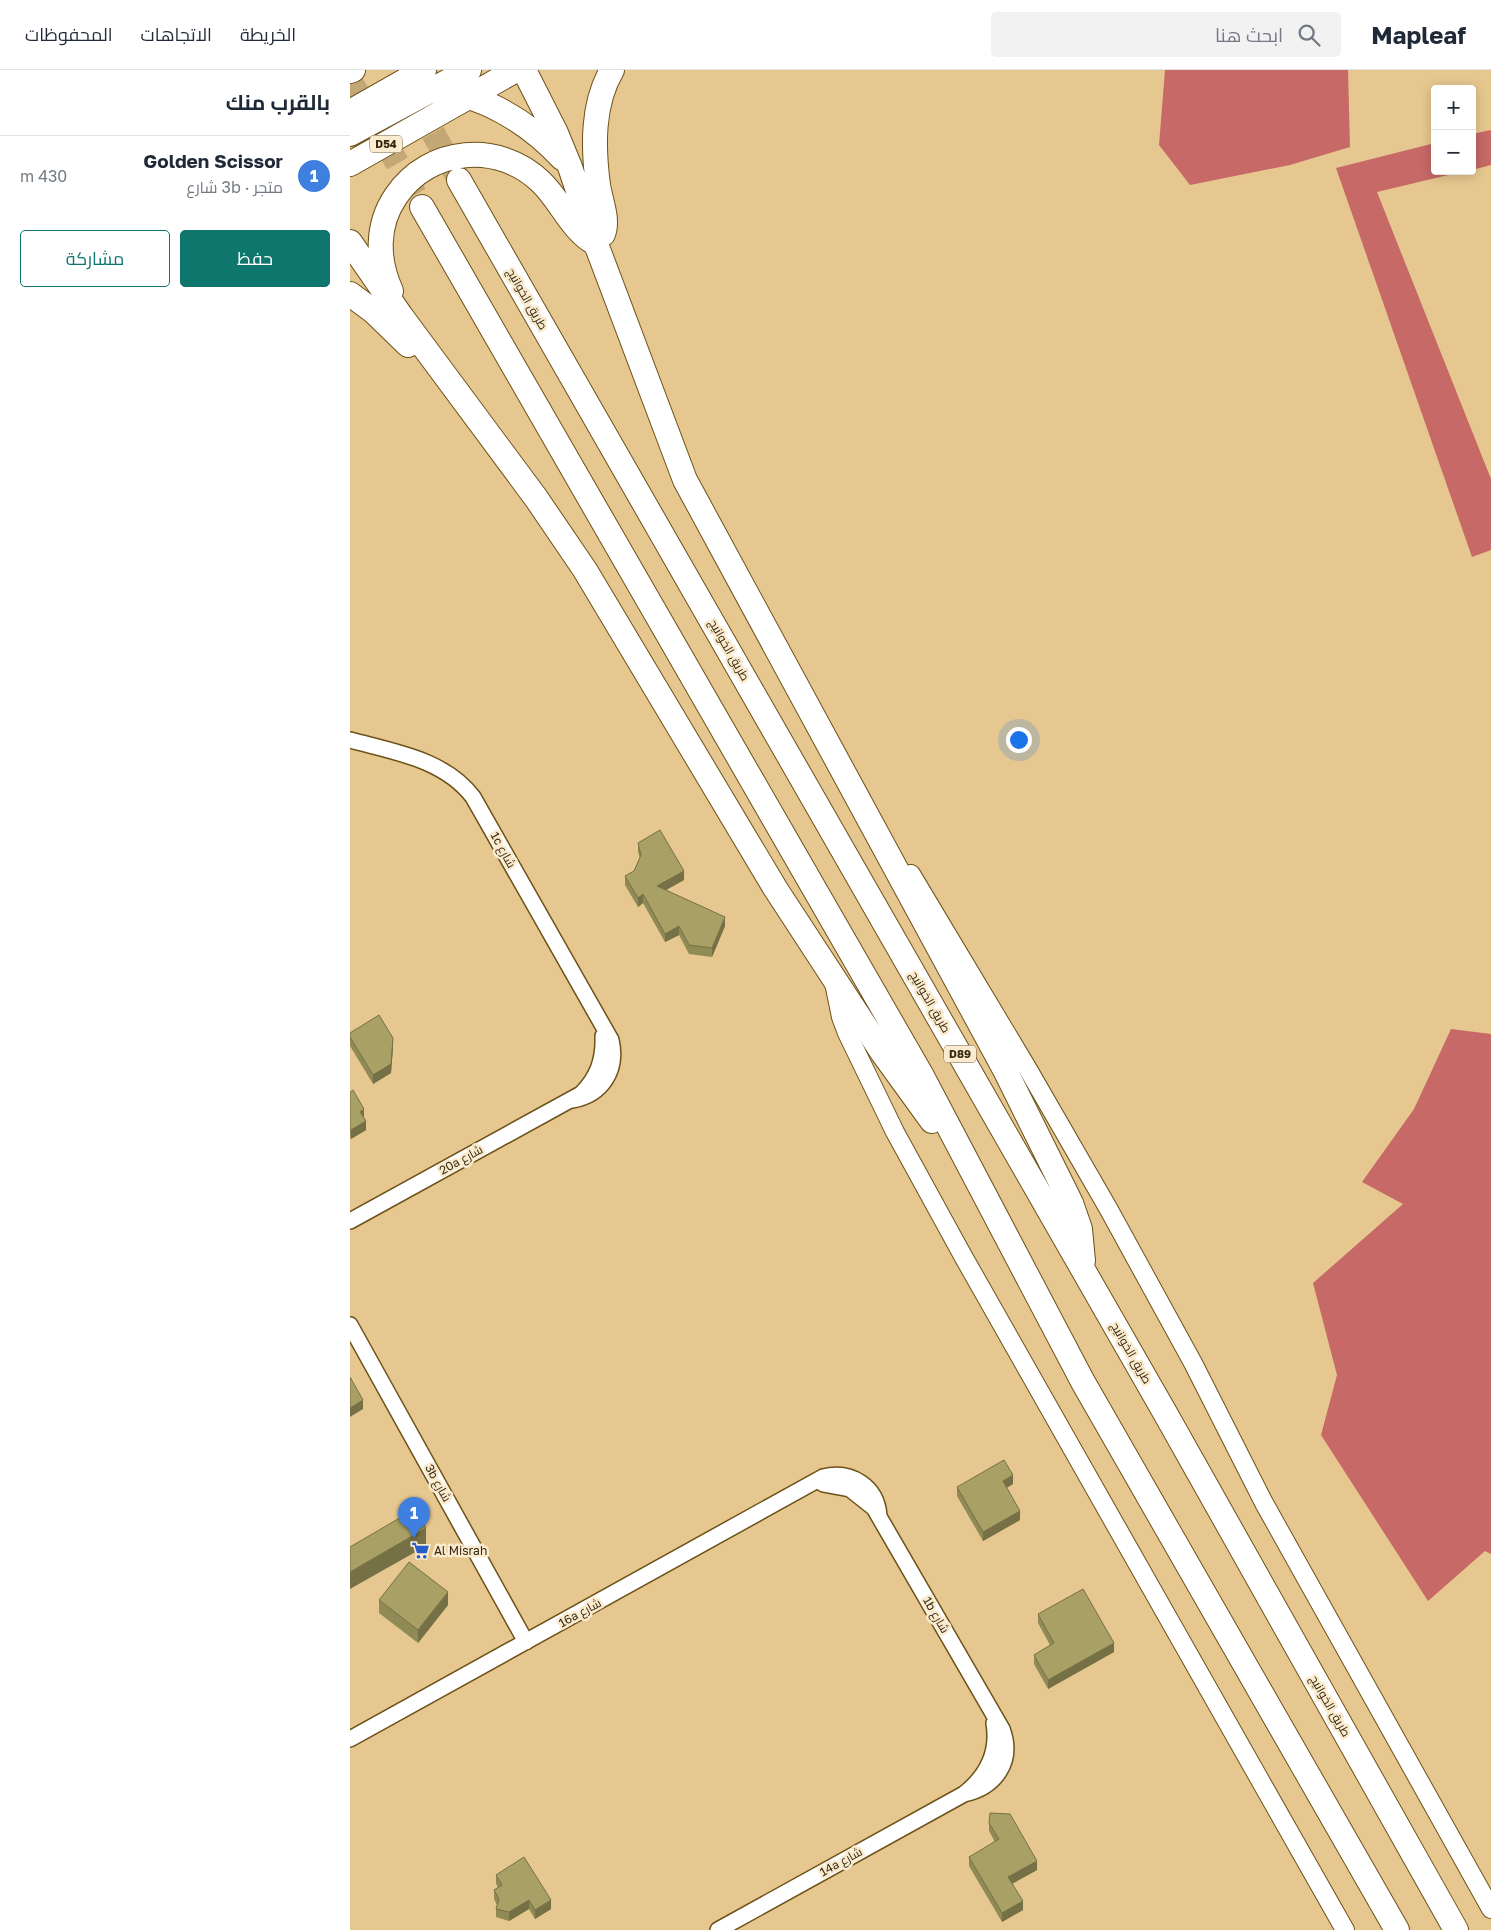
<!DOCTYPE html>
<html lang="ar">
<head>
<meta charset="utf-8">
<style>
  body { margin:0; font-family:"Golos Text",Cairo,sans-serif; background:#f2f2f3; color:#1f2937; direction:rtl }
  .controls { position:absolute; right:15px; top:15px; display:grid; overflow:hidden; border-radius:5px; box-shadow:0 2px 12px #0003 }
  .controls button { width:45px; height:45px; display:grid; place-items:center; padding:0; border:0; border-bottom:1px solid #e0e1e3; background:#fff; color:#1f2937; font:25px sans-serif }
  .you { position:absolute; left:668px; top:669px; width:18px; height:18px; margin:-12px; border:4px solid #fff; border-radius:50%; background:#1a73e8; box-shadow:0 0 0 8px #1a73e833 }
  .badge { display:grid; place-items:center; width:32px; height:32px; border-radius:50%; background:#0f766e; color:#fff; font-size:16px; font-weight:700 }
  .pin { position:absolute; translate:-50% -41px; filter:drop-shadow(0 1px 2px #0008) }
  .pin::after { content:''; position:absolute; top:26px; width:18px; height:15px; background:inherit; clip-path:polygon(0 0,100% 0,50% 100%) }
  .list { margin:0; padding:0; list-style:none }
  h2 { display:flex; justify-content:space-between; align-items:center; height:65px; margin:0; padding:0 20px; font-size:21px }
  h2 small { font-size:16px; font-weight:400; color:#747a83 }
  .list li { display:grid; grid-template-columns:32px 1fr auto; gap:15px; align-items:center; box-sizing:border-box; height:80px; padding:0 20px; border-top:1px solid #e0e1e3 }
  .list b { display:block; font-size:19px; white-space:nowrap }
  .list p { margin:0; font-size:16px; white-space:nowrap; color:#747a83 }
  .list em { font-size:16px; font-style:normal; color:#747a83 }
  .actions { display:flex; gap:10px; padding:15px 20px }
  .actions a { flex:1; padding:11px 0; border:1px solid #0f766e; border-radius:5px; text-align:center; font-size:18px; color:#0f766e }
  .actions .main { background:#0f766e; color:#fff }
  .icon { flex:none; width:28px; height:28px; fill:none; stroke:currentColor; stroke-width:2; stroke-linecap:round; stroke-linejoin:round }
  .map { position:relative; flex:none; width:1141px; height:1860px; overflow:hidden; direction:ltr }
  header { display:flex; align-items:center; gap:30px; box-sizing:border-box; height:70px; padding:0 25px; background:#fff; border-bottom:1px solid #e0e1e3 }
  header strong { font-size:24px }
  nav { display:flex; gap:28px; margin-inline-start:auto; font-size:18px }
  .search { width:350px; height:45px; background:#f2f2f3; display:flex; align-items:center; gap:12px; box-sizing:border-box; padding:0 18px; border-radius:5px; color:#747a83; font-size:19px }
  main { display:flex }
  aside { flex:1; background:#fff }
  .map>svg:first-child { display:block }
  .forest { fill:#c66967 }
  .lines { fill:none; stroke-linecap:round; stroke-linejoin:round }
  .trunk-tunnel { stroke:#c3a876; stroke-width:24; stroke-dasharray:24 12; stroke-linecap:butt }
  .minor-casing { stroke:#6c5118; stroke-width:18 }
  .tertiary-casing { stroke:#6c5118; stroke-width:20 }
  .trunk-casing { stroke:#6c5118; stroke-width:26 }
  .minor { stroke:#fff; stroke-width:15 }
  .tertiary { stroke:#fff; stroke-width:18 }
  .trunk { stroke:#fff; stroke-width:24 }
  .wall { fill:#908a56 }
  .shaded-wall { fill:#767046 }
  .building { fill:#a8a064; stroke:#767046 }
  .labels { text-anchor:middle; stroke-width:5; stroke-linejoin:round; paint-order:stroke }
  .shield { fill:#faeace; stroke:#71644b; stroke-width:1 }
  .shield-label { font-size:11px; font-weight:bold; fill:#362a13 }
  .street-label { font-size:12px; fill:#362a13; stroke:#faeace }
  .poi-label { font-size:12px; fill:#362a13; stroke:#faeace; text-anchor:start }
</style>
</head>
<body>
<header>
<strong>Mapleaf</strong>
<div class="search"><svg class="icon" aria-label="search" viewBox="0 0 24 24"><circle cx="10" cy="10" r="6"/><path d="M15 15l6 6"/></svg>ابحث هنا</div>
<nav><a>الخريطة</a><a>الاتجاهات</a><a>المحفوظات</a></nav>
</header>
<main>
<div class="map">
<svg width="1141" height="1860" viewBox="0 0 1141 1860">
  <rect width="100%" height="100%" fill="#e6c78f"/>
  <!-- forest -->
  <path class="forest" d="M815,0H998L1000,77L940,95L840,115L809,75Z
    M1141,60V95L1122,100V64Z
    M1085,73V101H1115L1027,122L1141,409V480L1122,487L986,98Z
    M1101,959L1141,964V1484L1135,1481L1078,1531L971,1365L987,1305L963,1213L1053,1134L1012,1112L1064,1039Z"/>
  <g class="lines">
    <!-- trunk-tunnel -->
    <path class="trunk-tunnel" d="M48,0L107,106
      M0,10L72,137"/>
    <defs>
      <path id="minor" d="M0,670C44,682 94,689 123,727L261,970C268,1000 252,1025 222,1030
        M0,1151L231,1024C248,1007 254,989 253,966
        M0,1255L176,1572
        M473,1414L500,1419L524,1438L652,1659C664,1691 646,1717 614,1724
        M0,1669L473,1407C501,1400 527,1416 529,1446
        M368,1860L614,1724C637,1706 649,1683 644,1653"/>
      <path id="tertiary" d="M561,804L679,1001L758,1138L843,1293L914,1433L1141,1839
        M484,913L491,947L497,963L545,1062L613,1186L995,1860"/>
      <path id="trunk" d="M174,0L206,63L220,97L246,174L335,410L655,1000L721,1133L730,1159L733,1191
        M0,1L3,0
        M34,24C49,23 65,21 80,21C130,21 179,53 212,88
        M0,42L74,0
        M0,64L119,0
        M0,94L166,0
        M109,110L814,1341L1106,1860
        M72,137L572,1006L733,1312L1047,1860
        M253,164C259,150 250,129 248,115C243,77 242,34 262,0
        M0,172L51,246L186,428L235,500L425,818L532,982L582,1051
        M41,221C27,190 26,155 46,126C79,77 149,71 191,112C210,130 221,159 243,172
        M0,224L23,241L58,275"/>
    </defs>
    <!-- minor casing -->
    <use href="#minor" class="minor-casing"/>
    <!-- tertiary casing -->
    <use href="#tertiary" class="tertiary-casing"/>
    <!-- trunk casing -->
    <use href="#trunk" class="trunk-casing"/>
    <!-- minor -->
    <use href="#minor" class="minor"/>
    <!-- tertiary -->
    <use href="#tertiary" class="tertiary"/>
    <!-- trunk -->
    <use href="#trunk" class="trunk"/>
  </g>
  <!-- wall -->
  <path class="wall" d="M288,773L334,810L316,820L375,856L362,887L339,884L329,865L315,872L293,833L288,837L275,815V806L284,801L290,788L288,782Z
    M0,963L43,977L41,1003L23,1014L0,976Z
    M0,1022L14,1048L16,1060L1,1069L0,1067Z
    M663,1414L656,1418L670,1450L633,1471L607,1426V1417Z
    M29,1530L98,1535L68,1573L29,1543Z
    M688,1544L764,1582L698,1619L684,1594V1585L700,1575L688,1553Z
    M639,1753L687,1800L662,1814L673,1840L652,1852L619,1796V1787L645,1772L639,1761Z
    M146,1805L201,1839L185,1849L179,1839L159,1851L146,1847V1839L147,1835L144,1829V1820L148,1817L146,1814Z"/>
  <!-- shaded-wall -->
  <path class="shaded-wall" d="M334,801V810L307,825V816Z
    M293,824V833L288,837V828Z
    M375,847V856L362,887V878Z
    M329,856V865L315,872V864Z
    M43,968V977L41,1003L23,1014V1005Z
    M14,1039V1048L10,1042Z
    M16,1051V1060L1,1069V1060Z
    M13,1330V1339L0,1347V1338Z
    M663,1405V1414L653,1420V1411Z
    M670,1441V1450L633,1471V1462Z
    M76,1458V1476L0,1519V1502Z
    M98,1522V1535L68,1573V1560Z
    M764,1573V1582L698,1619V1610Z
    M687,1791V1800L658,1816V1807Z
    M179,1830V1839L159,1851V1842Z
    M201,1830V1839L185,1849V1840Z
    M673,1831V1840L652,1852V1843Z"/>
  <!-- building -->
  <path class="building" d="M310,760L334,801L307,816L375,847L362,878L339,875L329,856L315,864L293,824L288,828L275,806L284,801L291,785L288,773Z
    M29,945L43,968L41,994L23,1005L0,967V963Z
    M3,1020L14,1039L10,1042L16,1051L1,1060L0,1058V1022Z
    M0,1307L13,1330L0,1338Z
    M654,1390L663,1405L653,1411L670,1441L633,1462L607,1417Z
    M65,1439L76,1458L0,1502V1477Z
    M59,1492L98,1522L68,1560L29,1530Z
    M733,1519L764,1573L698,1610L684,1585L704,1573L688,1544Z
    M640,1743L660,1744L687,1791L658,1807L673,1831L652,1843L619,1787L649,1769L639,1753Z
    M174,1787L201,1830L185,1840L179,1830L159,1842L146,1839L149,1829L144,1820L152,1815L146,1805Z"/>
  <!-- icons -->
  <defs>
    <symbol id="supermarket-bare" viewBox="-9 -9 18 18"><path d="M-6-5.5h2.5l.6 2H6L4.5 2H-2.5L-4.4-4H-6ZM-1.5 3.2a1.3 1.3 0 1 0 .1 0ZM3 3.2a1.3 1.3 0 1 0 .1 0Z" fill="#275dcb" stroke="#faeace" stroke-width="2.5" paint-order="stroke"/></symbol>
  </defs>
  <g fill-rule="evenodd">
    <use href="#supermarket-bare" x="58" y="1468" width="25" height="25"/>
  </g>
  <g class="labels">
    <!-- shield labels -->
    <g class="shield">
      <rect x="20" y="65.5" width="32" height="17" rx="4"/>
      <rect x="594" y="975.5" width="32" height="17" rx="4"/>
    </g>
    <g class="shield-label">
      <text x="36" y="78">D54</text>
      <text x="610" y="988">D89</text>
    </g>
    <!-- street labels -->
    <g class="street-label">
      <text transform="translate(177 229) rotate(60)" y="4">طريق الخوانيج</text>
      <text transform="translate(379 580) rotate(60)" y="4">طريق الخوانيج</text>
      <text transform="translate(153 780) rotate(61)" y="4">1c شارع</text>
      <text transform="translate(580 932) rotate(60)" y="4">طريق الخوانيج</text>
      <text transform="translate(111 1090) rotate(-29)" y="4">20a شارع</text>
      <text transform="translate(781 1283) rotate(60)" y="4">طريق الخوانيج</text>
      <text transform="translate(88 1413) rotate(61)" y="4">3b شارع</text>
      <text transform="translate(230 1543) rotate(-29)" y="4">16a شارع</text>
      <text transform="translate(586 1545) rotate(60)" y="4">1b شارع</text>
      <text transform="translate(980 1636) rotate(60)" y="4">طريق الخوانيج</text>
      <text transform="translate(491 1792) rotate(-29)" y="4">14a شارع</text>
    </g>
    <!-- poi labels -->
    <g class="poi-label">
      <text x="84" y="1485">Al Misrah</text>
    </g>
  </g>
</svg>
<div class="controls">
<button>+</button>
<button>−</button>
</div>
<div class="you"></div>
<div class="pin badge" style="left:64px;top:1468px;background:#3f7fe0">1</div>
</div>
<aside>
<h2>بالقرب منك<small></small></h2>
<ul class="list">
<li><span class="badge" style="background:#3f7fe0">1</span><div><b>Golden Scissor</b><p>متجر · 3b شارع</p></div><em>430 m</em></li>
</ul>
<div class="actions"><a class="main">حفظ</a><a>مشاركة</a></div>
</aside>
</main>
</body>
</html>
